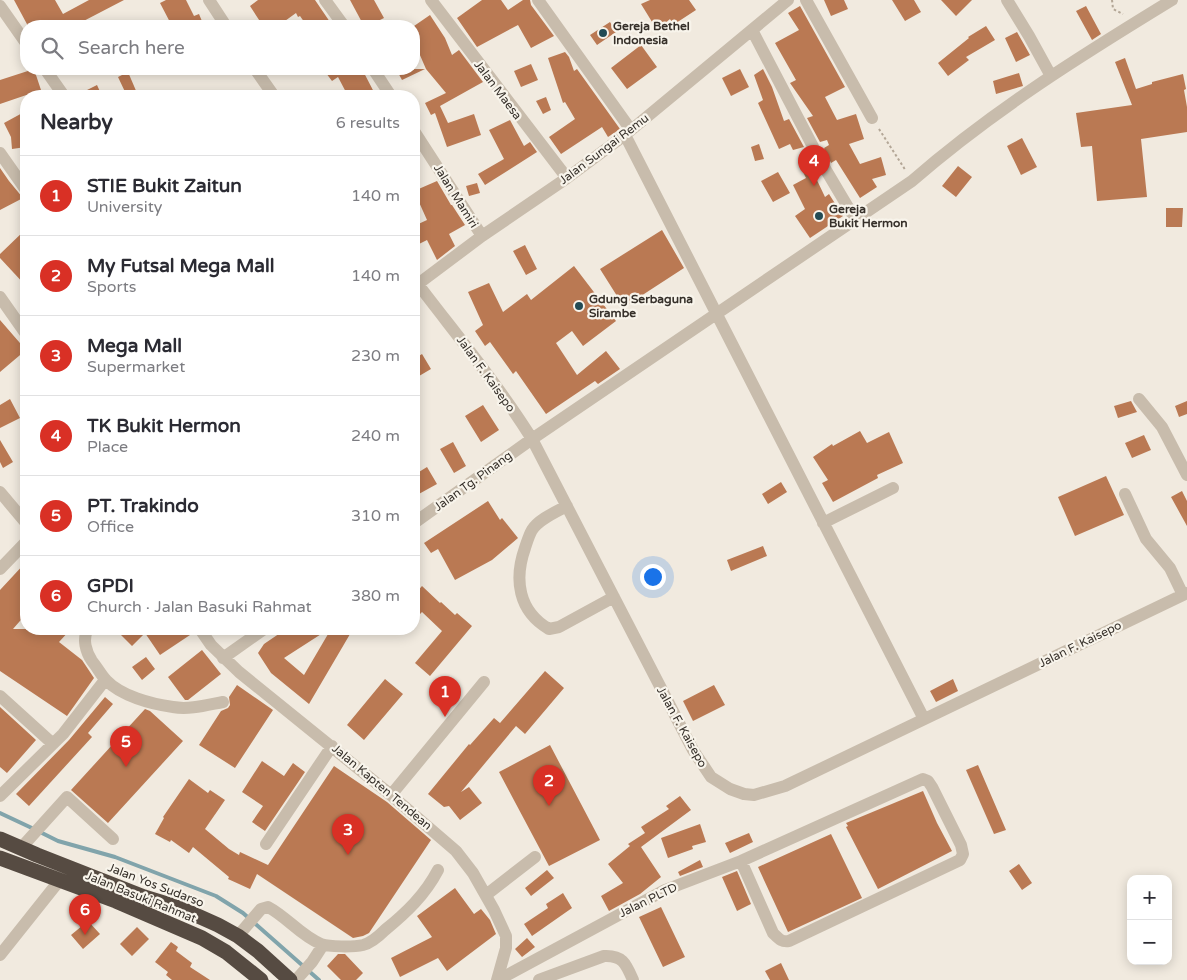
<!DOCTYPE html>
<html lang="en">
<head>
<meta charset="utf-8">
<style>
  body { margin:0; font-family:"Varela Round",sans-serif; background:#f7f7f7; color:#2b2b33 }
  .controls { position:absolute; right:15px; bottom:15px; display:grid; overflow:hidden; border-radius:10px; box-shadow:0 2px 12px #0003 }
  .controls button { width:45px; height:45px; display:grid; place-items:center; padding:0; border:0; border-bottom:1px solid #e1e1e2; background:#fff; color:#2b2b33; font:25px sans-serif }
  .you { position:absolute; left:652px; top:576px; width:18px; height:18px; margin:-12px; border:4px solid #fff; border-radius:50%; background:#1a73e8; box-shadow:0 0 0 8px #1a73e833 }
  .badge { display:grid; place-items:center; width:32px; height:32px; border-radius:50%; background:#d93025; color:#fff; font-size:16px; font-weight:700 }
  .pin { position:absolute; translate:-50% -41px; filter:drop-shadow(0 1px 2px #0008) }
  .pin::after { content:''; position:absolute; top:26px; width:18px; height:15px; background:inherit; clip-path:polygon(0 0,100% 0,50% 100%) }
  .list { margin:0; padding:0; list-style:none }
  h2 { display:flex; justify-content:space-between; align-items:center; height:65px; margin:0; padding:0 20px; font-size:21px }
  h2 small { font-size:16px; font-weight:400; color:#7c7c81 }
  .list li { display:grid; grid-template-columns:32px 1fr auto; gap:15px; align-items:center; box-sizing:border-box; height:80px; padding:0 20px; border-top:1px solid #e1e1e2 }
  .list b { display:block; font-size:19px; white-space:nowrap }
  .list p { margin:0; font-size:16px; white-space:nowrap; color:#7c7c81 }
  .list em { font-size:16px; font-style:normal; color:#7c7c81 }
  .icon { flex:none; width:28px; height:28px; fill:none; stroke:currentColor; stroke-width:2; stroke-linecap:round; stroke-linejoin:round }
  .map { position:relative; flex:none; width:1187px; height:980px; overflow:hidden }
  .search { position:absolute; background:#fff; box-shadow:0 2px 12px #0003; left:20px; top:20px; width:400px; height:55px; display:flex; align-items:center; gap:12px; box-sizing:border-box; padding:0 18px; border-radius:20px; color:#7c7c81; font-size:19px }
  .panel { position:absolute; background:#fff; box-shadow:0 2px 12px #0003; left:20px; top:90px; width:400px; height:545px; border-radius:20px }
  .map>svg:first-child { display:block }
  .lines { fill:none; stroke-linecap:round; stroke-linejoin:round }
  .stream { stroke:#81a4ab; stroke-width:4 }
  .building { fill:#ba7953 }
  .path { stroke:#b3a696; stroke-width:2; stroke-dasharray:2.5 2.5; stroke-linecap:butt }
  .minor { stroke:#c8bcac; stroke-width:12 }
  .highway { stroke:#564b42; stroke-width:15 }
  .poi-dot { fill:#234b54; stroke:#f8f4eb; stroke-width:2 }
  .labels { text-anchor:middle; stroke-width:4.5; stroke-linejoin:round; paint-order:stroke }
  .poi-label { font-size:12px; font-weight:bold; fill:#36302a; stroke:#f8f4eb; text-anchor:start }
  .street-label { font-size:12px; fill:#36302a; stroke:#f8f4eb }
</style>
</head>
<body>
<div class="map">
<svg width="1187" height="980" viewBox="0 0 1187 980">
  <rect width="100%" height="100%" fill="#f1eadf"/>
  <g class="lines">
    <!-- stream -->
    <path class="stream" d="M0,813L34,829
      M40,832L58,841L115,857L216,896L243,913L319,980"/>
  </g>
  <!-- building -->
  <path class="building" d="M14,0H55L63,14L89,0H124L74,26H47L44,21L35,26H28Z
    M166,0H186L194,16L199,14L204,26H172L160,3Z
    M258,0H315L330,22L323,26H307L300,16L298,17L296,13L278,26H263L250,6Z
    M350,0H374L384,18L368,26H364Z
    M482,0H501L508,10L523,0H530L531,5L554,36L531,48L518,25L477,47L457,18Z
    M650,0H689L696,10L673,25L670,19L657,30L641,4Z
    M824,0H844L848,9L831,16Z
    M892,0H914L921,12L905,21Z
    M941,0H972L956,16Z
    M800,6L845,87L825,97L837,120L856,114L864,139L849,144L860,164L881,157L886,175L872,179L877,187L860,198L836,160L831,163L824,148L829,145L827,140L820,142L807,118L813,116L790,83L796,80L775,43L799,30L788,13Z
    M1086,6L1101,34L1092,40L1076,11Z
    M430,15L445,38L452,55L459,50L483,82L440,106L448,123L474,114L481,135L447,147L435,113L431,115L425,103L446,93L426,69L416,46L419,44L414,36V26Z
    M610,22L616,32L597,45L590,35Z
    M986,26L995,40L966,57L969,60L948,76L938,63L969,38L968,37Z
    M1017,32L1030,55L1016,62L1005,38Z
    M641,45L657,67L627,89L611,68Z
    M565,52L569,57L574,71L577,69L620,129L608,137L602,127L561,154L549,137L575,119L565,102L563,103L548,58Z
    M1125,58L1136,89L1152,84V82L1183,74L1186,89L1184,90L1187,107V132L1141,139L1147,197L1097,201L1092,146L1081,147L1076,113L1132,105L1115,62Z
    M531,64L538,80L521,87L514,71Z
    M34,69L41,90L0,104V80Z
    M323,69H362L376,96H348L338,77L332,81Z
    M396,69H425L402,80Z
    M740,69L749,87L731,96L722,78Z
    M763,69L772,87L784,121L789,119L804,147L793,150L790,144L779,149L758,103L763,100L754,75Z
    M128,72L137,93L130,96H127L118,77Z
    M1019,73L1023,86L996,94L993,81Z
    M97,85L102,96H90L87,90Z
    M546,97L551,110L543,114L536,101Z
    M26,111V147L12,149L11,137L4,123Z
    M510,120L524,146L530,142L537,152L485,185L478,174L504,159L489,130Z
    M1022,138L1037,167L1021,175L1007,146Z
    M759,144L764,159L755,161L751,147Z
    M806,157L825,197L829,194L843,216L810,238L795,216L805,209L793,185L806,178L798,162Z
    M958,166L972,177L956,197L942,186Z
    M0,168L9,181L23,198L0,210Z
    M778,172L790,193L773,202L761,181Z
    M437,181L451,205H452L465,225L449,234L455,246L437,260L427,240L417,245L414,238V226L427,220L414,191Z
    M477,183L480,193L469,196L466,186Z
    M1166,208H1183L1182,227H1166Z
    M26,229V286L0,258V254Z
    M662,230L684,268L624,307L600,269Z
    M525,245L537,269L526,275L513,251Z
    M574,266L616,321L583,346L572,331L556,343L577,375L606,351L620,369L598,384L595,381L546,414L516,371L513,374L490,342L485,346L475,331L483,325L468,292L489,283L503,312L527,294L531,300Z
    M0,320L26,350L0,372Z
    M422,354L431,369L414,379V359Z
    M10,399L20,418L0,428V405Z
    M1131,401L1137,412L1118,418L1114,406Z
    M1187,401V414L1179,417L1175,406Z
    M483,405L499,430L481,442L465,416Z
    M860,431L867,443L889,432L903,463L877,475L878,478L833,502L822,483L828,480L813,457L832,444L833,446Z
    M1144,435L1151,450L1132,458L1125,443Z
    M0,440L13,462L3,468L0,462Z
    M453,442L466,466L454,473L440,449Z
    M427,467L437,484L417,495L414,489V475Z
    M1106,476L1124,515L1075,536L1058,497Z
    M781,482L787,492L768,504L762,494Z
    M1182,491L1187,501V526L1171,497Z
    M488,501L500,520L502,518L518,538L492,560L455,580L438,549L431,553L424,543Z
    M763,546L767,556L731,571L727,560Z
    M26,562V614L13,629H71L59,642L82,660L94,678L67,716L0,671V590Z
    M422,586L440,603L441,602L455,615L457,613L472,626L430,676L415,663L442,631L422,612L419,615L414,610V595Z
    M115,629H192L193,633L160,655L145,633L132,646Z
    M286,629H329L284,658L304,675L331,629H353L309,704L271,673L258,653L264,644Z
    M202,650L221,674L188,700H185L168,677Z
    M146,657L155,669L142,680L132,667Z
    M545,671L564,688L525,734L516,726L461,792L469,787L482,803L460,820L449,806L444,807L428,794L469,744L470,745L494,718L500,723Z
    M385,679L403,694L364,740L347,725Z
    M953,679L958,691L936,702L930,691Z
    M237,685L273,710L235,768L199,745L221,711L228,708L230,705L229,697Z
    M714,685L725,705L693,721L683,701Z
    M105,697L113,704L88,733L92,737L29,806L16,794L69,740Z
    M0,707L36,740L7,773L0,767Z
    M145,709L150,711L183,741L108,823L71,790Z
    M550,745L600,840L549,866L499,772Z
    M262,761L284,776L293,763L305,772L265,831L252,822L263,806L242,792Z
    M978,765L1006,830L994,834L966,770Z
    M334,766L387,802L431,840L369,933L363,936L353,938L257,874L250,889L228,879L229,877L193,847L189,853L171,840L170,842L155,834L164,818L163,817L189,779L208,793L210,790L225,800L205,829L229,849L239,855L240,852L268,865Z
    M923,791L937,823L952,851L878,889L846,827L848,826L846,823Z
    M680,796L691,810L641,847L661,877L640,894L609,911L601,896L623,883L608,864L630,846L628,844L645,833L641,827L669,809L666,806Z
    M700,824L706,842L692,846L693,849L668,858L661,838Z
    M749,833L753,842L730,853L725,843Z
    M831,834L862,898L788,932L758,867Z
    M700,860L703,867L680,876L678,872Z
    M1019,864L1032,883L1022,890L1009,871Z
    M547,870L554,878L531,896L525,888Z
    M737,871L751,904L737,911L722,877Z
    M455,888L474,914L481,909L490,920L496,934L447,971L438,958L400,977L391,958L432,937L417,916Z
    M563,893L572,908L532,936L524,924L548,908L546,904Z
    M661,907L685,957L663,967L639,917Z
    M88,921L100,934L83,949L71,935Z
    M137,927L149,939L132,956L120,944Z
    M527,938L535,947L522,957L515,949Z
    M171,942L178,947L176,951L192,963L190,967L210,980H172L166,975L168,972L155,962Z
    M338,954H345L363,973L356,980H341L327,966Z
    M781,963L789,980H770L765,971Z"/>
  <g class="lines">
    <!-- path -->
    <path class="path" d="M1112,0L1113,9L1123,14
      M879,129L906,171"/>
    <!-- minor -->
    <path class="minor" d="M209,0L226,26
      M325,0L344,26
      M431,0L567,178
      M538,0L631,130
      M806,0L872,118
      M1007,0L1029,36L1051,76
      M0,6L26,43
      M752,30L820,160L855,219
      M45,69L64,96
      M255,69L274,96
      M373,69L391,96
      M414,131L482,236
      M625,135L924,719
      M0,153L26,190
      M414,279C454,332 497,383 532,439L693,750L711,777L730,789L744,794L754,795L785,786L1187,593
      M414,287L482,236L567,178L625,135L788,0
      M0,297L26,334
      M1139,399L1162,427L1187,475
      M0,492L26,523
      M1125,494L1146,539L1170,568L1183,595
      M567,506C556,512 539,519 532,530C529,535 527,542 525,548C514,579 518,611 549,629L559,627L614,597
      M414,523L532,439L912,181C992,111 1082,55 1172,0
      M823,523L893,488
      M0,569L26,542
      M88,629C82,639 86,652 92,661C97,667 101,675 106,680C121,696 151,704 173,707C189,710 207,705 223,702
      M200,629L211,645L239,672L391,795L456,851L473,873L494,910L506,936V948L497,980
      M223,658L264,629
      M0,696L53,744
      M391,795L484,682
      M0,796L63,734L105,680
      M266,844L332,746
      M21,848L67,797L113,839
      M486,895L535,857
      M238,936L261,909L268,907C287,917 301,936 321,944C329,947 354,947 363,945C371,943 379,936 385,930C406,913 425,895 438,870
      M0,955L59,881
      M296,980L312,962L323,945
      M498,980L665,890L741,861L923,779L928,781L932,787L961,845L963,854L960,860L789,941C781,942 779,939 773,933L741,861
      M539,980L604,956C623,955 626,964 633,980"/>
    <!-- highway -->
    <path class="highway" d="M0,839L37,855L144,897L180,908L218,925L238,936L258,951L290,980
      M0,858L116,901L202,938L226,952L261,980"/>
  </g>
  <!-- markers -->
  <g class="poi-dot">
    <circle cx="603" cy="33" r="5"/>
    <circle cx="819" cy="216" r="5"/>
    <circle cx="579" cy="306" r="5"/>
  </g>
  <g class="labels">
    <!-- poi labels -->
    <g class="poi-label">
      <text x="613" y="30">Gereja Bethel<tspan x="613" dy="14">Indonesia</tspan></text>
      <text x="829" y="213">Gereja<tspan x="829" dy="14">Bukit Hermon</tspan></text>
      <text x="589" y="303">Gdung Serbaguna<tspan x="589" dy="14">Sirambe</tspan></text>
    </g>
    <!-- street labels -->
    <g class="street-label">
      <text transform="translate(498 90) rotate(53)" y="4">Jalan Maesa</text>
      <text transform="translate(604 149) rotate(-37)" y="4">Jalan Sungai Remu</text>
      <text transform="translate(456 196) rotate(58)" y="4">Jalan Mamiri</text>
      <text transform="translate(486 374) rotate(54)" y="4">Jalan F. Kaisepo</text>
      <text transform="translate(473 481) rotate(-36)" y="4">Jalan Tg. Pinang</text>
      <text transform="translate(1080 644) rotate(-26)" y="4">Jalan F. Kaisepo</text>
      <text transform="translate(682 727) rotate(61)" y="4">Jalan F. Kaisepo</text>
      <text transform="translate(382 787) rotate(40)" y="4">Jalan Kapten Tendean</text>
      <text transform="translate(156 885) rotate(21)" y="4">Jalan Yos Sudarso</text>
      <text transform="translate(141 897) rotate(22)" y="4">Jalan Basuki Rahmat</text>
      <text transform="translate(648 900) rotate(-26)" y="4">Jalan PLTD</text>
    </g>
  </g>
</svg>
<div class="controls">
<button>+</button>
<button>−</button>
</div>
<div class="you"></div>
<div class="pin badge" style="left:445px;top:717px">1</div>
<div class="pin badge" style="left:549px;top:806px">2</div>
<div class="pin badge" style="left:348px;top:855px">3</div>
<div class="pin badge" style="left:814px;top:186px">4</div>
<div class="pin badge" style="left:126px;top:767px">5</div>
<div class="pin badge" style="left:85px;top:935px">6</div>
<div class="search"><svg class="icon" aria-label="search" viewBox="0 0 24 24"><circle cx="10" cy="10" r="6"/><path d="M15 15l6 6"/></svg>Search here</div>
<section class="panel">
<h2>Nearby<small>6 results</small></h2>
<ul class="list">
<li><span class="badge">1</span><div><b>STIE Bukit Zaitun</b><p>University</p></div><em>140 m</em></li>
<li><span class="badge">2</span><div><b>My Futsal Mega Mall</b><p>Sports</p></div><em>140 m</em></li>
<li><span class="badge">3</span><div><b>Mega Mall</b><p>Supermarket</p></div><em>230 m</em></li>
<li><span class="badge">4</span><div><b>TK Bukit Hermon</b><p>Place</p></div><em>240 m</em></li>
<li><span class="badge">5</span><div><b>PT. Trakindo</b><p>Office</p></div><em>310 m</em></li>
<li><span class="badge">6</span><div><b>GPDI</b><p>Church · Jalan Basuki Rahmat</p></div><em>380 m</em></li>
</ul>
</section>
</div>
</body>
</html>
